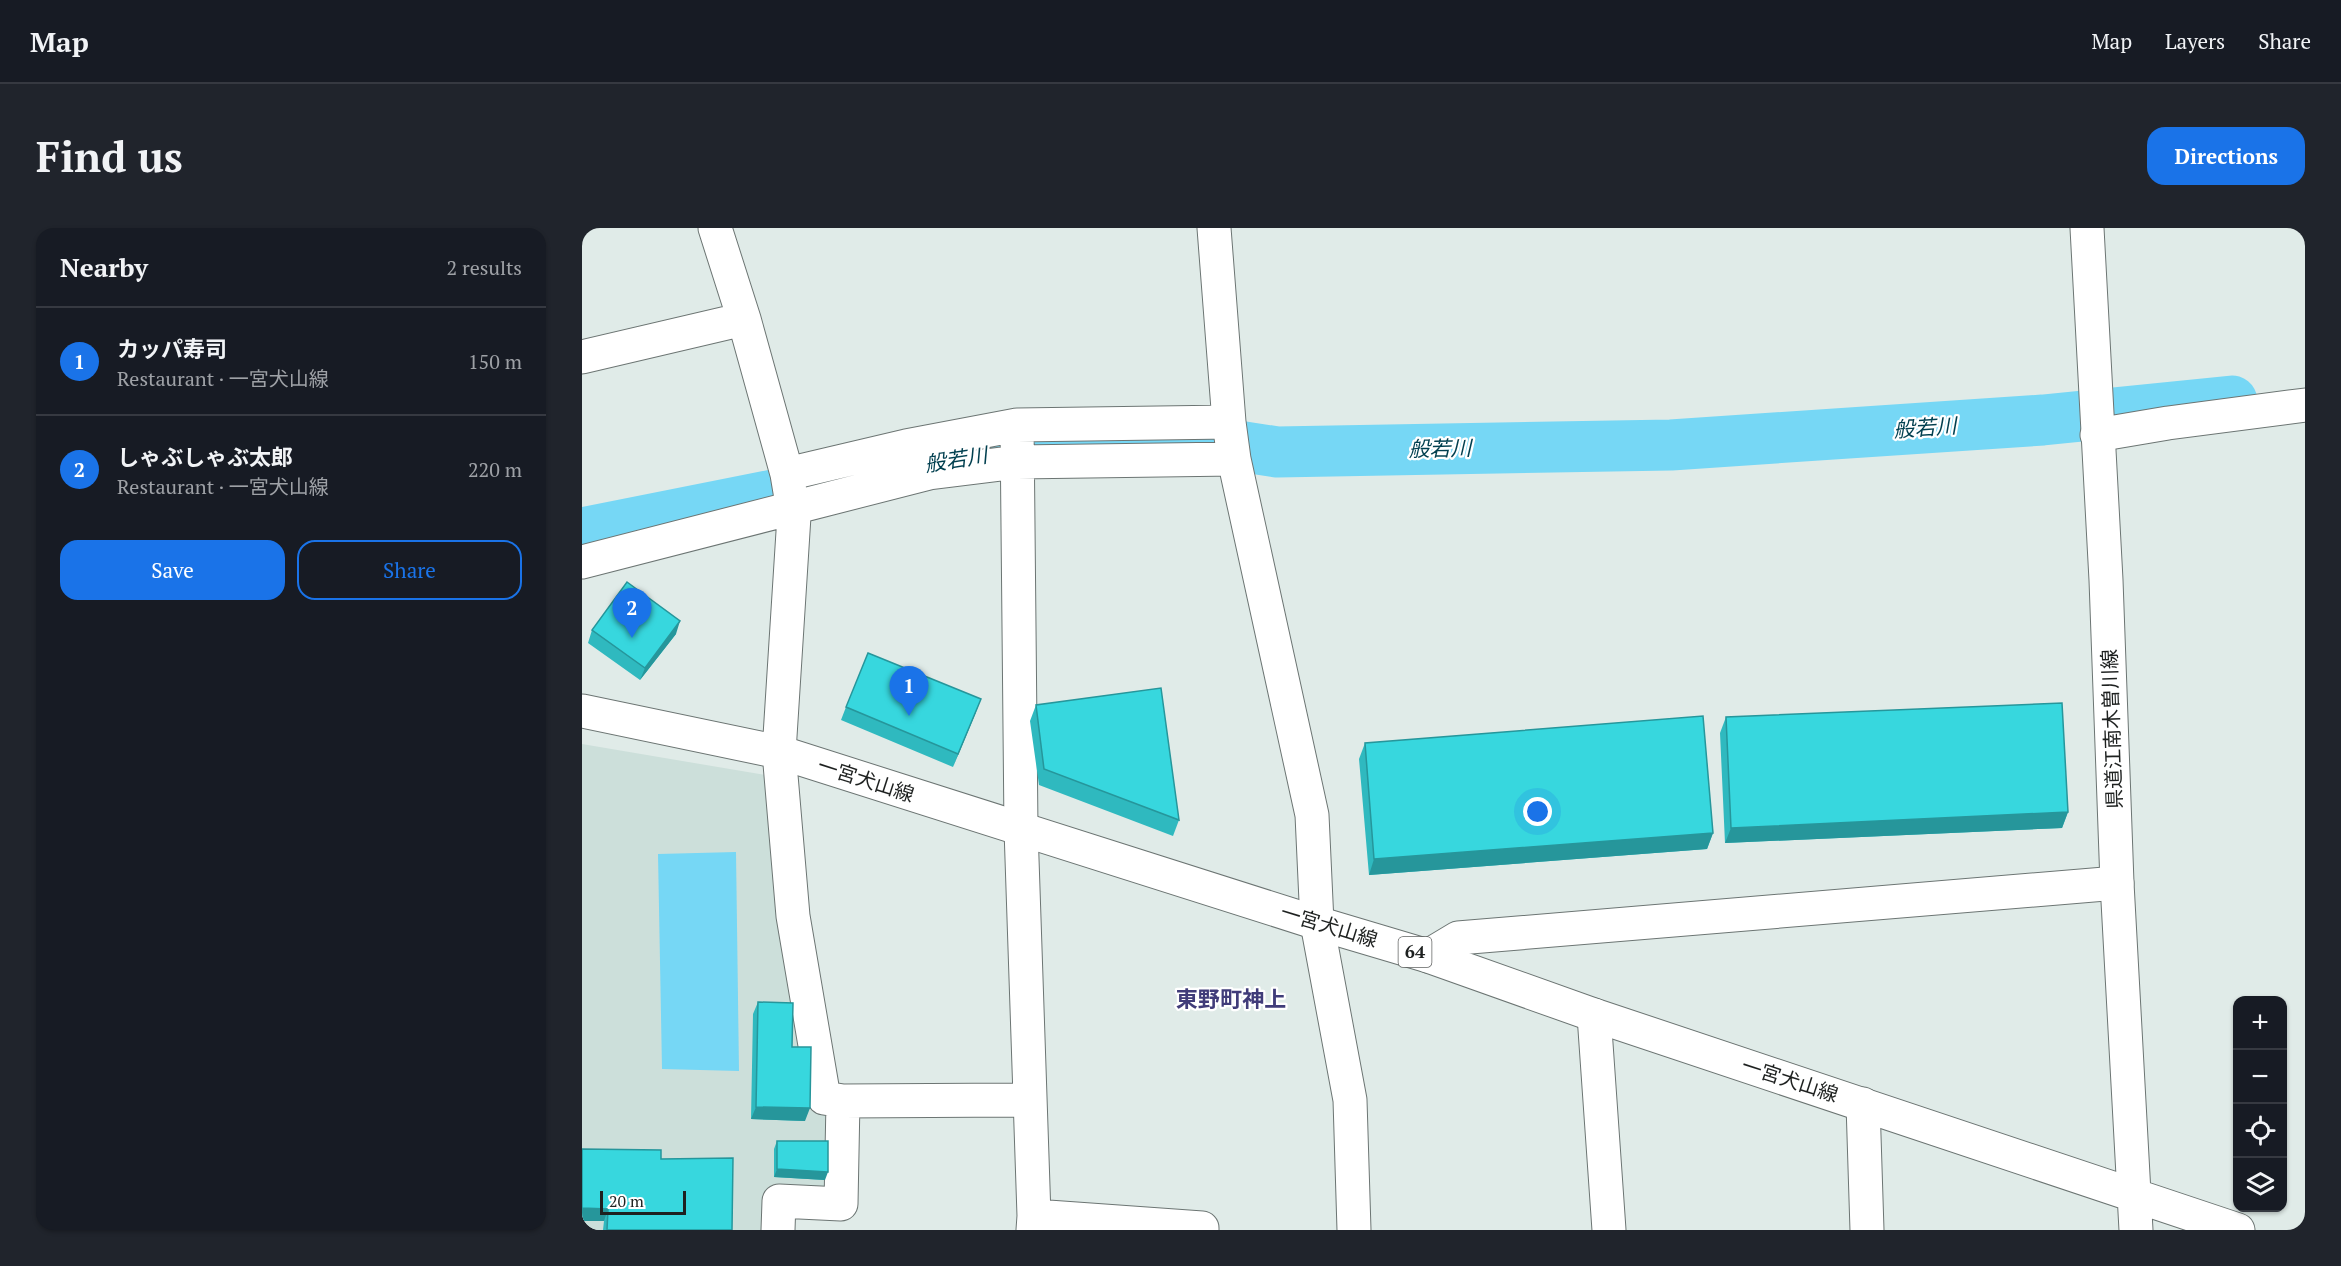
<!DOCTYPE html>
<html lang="en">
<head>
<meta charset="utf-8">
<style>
  body { margin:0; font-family:"PT Serif","Noto Sans JP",serif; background:#20242c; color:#f1f3f6 }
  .controls { position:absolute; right:18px; bottom:18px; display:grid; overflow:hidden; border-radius:12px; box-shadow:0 2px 4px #0004 }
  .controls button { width:54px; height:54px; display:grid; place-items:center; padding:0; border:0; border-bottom:2px solid #363941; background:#171b24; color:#f1f3f6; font:30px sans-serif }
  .scale { position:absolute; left:18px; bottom:15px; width:86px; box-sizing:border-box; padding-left:6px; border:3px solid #1e2120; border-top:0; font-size:16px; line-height:21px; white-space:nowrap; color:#1e2120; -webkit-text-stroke:4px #fff; paint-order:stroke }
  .you { position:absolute; left:956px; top:584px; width:21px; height:21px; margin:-15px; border:4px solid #fff; border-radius:50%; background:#1a73e8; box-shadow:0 0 0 9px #1a73e833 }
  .badge { display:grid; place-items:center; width:39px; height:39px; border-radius:50%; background:#1a73e8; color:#fff; font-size:20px; font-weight:700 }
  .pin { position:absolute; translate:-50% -50px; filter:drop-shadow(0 2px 3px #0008) }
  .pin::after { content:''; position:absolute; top:32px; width:21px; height:18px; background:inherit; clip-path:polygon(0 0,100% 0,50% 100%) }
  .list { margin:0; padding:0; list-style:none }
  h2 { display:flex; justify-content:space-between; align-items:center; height:78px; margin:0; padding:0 24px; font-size:26px }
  h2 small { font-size:20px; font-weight:400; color:#9ea1a6 }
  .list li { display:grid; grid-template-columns:39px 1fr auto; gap:18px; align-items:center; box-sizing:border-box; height:108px; padding:0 24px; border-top:2px solid #363941 }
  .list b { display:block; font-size:22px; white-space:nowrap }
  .list p { margin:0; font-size:20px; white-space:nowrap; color:#9ea1a6 }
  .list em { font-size:20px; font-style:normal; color:#9ea1a6 }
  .actions { display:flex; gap:12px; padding:18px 24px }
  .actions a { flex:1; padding:14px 0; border:2px solid #1a73e8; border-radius:18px; text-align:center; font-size:21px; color:#1a73e8 }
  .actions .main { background:#1a73e8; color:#fff }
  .icon { flex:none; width:33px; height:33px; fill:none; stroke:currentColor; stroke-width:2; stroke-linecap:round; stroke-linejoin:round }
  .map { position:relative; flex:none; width:1723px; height:1002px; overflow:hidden; border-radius:18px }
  header { display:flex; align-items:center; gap:36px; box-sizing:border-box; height:84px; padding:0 30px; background:#171b24; border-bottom:2px solid #363941 }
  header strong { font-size:28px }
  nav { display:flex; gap:33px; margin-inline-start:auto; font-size:21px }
  .intro { display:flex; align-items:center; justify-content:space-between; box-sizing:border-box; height:144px; padding:0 36px }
  h1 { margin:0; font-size:42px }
  .button { padding:15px 27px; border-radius:18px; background:#1a73e8; color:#fff; font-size:21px; font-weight:700 }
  main { display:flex; gap:36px; padding:0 36px }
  aside { flex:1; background:#171b24; border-radius:18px; box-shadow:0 2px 4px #0004 }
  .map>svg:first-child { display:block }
  .built { fill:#ccdfda }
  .water { fill:#76d7f5 }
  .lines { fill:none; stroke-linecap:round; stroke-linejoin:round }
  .river { stroke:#76d7f5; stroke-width:51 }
  .minor-casing { stroke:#6c7573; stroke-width:35 }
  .major-casing { stroke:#6c7573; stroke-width:35 }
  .minor { stroke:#fff; stroke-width:33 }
  .major { stroke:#fff; stroke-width:33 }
  .wall { fill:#2fb9bf }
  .shaded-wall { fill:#26969b }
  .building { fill:#37d7de; stroke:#26969b; stroke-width:1.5 }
  .labels { text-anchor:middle; stroke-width:4.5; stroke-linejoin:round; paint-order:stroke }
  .shield { fill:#fff; stroke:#626463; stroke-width:1.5 }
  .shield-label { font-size:18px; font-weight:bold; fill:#1e2120 }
  .street-label { font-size:20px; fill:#1e2120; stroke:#fff }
  .water-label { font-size:21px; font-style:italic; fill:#003f4f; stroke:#fff }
  .quarter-label { font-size:22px; font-weight:bold; fill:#403c79; stroke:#fff }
</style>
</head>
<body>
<header>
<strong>Map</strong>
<nav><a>Map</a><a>Layers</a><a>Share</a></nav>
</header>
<div class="intro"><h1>Find us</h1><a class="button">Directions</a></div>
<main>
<aside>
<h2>Nearby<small>2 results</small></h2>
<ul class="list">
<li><span class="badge">1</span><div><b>カッパ寿司</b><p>Restaurant · 一宮犬山線</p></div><em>150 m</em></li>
<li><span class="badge">2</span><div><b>しゃぶしゃぶ太郎</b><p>Restaurant · 一宮犬山線</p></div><em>220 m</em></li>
</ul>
<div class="actions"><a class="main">Save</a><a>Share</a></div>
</aside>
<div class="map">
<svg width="1723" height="1002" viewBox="0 0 1723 1002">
  <rect width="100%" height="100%" fill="#e0ebe8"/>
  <!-- built -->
  <path class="built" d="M0,516L183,547L251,881L255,968L194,967L192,1002H0Z"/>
  <!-- water -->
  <path class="water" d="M154,624L157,843L80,841L76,626Z"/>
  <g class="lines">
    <!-- river -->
    <path class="river" d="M398,228L468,217L617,212L695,224L1089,217L1461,192L1650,173
      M0,305L261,253"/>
    <defs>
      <path id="minor" d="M133,0L162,91L205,246L212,288L197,524L211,688L242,870L261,873L259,976L197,973L196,1002
        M632,0L647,194L652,231L730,587L735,695L768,872L772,1002
        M0,129L162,91
        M435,197L439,601L452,988
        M1515,207L1586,195L1723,177
        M205,246L324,218L435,197L647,194
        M0,334L347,245L435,234L652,231
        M846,728L876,710L1535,655
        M1012,787L1027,1002
        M261,873L448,872
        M1281,876L1285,1002
        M451,1002L452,988L620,1000V1002"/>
      <path id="major" d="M1505,0L1524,352L1535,655L1554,1002
        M0,483L197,524L735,695L846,728L1012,787L1656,1002"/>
    </defs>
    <!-- minor casing -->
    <use href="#minor" class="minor-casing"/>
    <!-- major casing -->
    <use href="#major" class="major-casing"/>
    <!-- minor -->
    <use href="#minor" class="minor"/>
    <!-- major -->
    <use href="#major" class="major"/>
  </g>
  <!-- wall -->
  <path class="wall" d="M10,402L94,406L58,452L6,415Z
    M454,477L597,592L591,608L457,557L448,493Z
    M264,479L394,484L371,539L259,492Z
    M1144,489L1486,584L1480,600L1143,615L1138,505Z
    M783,515L1131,605L1125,621L787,647L777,531Z
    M176,774L210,819L223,893L169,891L171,786Z
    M195,913L243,952L192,949V921Z
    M0,921L79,931L150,1002H21L22,993H0Z"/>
  <!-- shaded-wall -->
  <path class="shaded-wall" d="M98,393L94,406L58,452L63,440Z
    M399,471L394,484L371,539L376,526Z
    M1486,584L1480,600L1143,615L1149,600Z
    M1131,605L1125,621L787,647L792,631Z
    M174,879L228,880L223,893L169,891Z
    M195,941L246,944L243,952L192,949Z
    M0,980L26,981L22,993H0Z"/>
  <!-- building -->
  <path class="building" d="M45,354L98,393L63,440L10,402Z
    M286,425L399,471L376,526L264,479Z
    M579,460L597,592L462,541L454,477Z
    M1480,475L1486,584L1149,600L1144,489Z
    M1121,488L1131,605L792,631L783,515Z
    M176,774L211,775L210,819H229L228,880L174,879Z
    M195,913H246V944L195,941Z
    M0,921L79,922V931L151,930L150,1002H25L26,981L0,980Z"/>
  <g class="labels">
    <!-- shield labels -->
    <rect class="shield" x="816.5" y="709" width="33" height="30" rx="4.5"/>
    <g class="shield-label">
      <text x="833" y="730">64</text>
    </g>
    <!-- street labels -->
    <g class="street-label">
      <text transform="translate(1530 501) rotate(-92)" y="7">県道江南木曽川線</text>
      <text transform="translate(284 552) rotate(18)" y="7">一宮犬山線</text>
      <text transform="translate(747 698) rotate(17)" y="7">一宮犬山線</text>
      <text transform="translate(1208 852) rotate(18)" y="7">一宮犬山線</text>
    </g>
    <!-- water labels -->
    <g class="water-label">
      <text transform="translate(1343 200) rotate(-4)" y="7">般若川</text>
      <text transform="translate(858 221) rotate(-1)" y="7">般若川</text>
      <text transform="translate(374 232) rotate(-9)" y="7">般若川</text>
    </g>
    <!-- quarter labels -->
    <g class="quarter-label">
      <text x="649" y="779">東野町神上</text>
    </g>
  </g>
</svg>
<div class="controls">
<button>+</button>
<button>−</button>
<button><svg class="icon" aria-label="locate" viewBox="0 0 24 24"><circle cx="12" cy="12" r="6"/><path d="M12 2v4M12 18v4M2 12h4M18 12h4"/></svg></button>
<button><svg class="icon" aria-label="layers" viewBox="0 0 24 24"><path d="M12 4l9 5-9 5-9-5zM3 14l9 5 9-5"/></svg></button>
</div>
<div class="scale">20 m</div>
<div class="you"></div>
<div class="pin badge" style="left:327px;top:488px">1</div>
<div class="pin badge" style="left:50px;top:410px">2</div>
</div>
</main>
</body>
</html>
